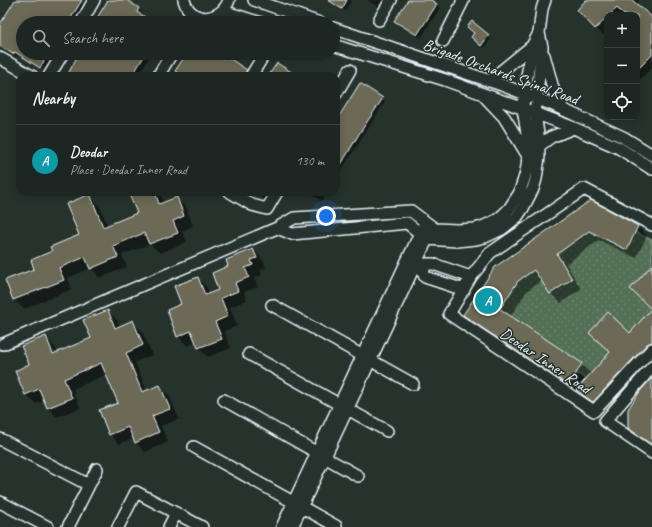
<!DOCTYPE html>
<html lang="en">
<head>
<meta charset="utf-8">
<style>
  body { margin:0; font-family:Caveat,sans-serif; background:#29322f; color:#f1f3f6 }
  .controls { position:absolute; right:12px; top:12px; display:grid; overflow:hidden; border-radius:8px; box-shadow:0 2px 10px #0003 }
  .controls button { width:36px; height:36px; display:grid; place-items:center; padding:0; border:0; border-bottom:1px solid #3a4340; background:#1c2622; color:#f1f3f6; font:20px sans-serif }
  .you { position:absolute; left:326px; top:216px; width:14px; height:14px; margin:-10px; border:3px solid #fff; border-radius:50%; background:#1a73e8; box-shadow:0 0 0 6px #1a73e833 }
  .badge { display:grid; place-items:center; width:26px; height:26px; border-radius:50%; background:#ffd166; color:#fff; font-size:13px; font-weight:700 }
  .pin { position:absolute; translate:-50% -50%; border:2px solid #fff; box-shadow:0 1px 4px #0006 }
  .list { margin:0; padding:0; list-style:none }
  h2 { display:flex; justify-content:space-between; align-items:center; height:52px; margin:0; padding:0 16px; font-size:17px }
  h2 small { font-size:13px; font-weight:400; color:#a0a5a5 }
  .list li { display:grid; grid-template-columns:26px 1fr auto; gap:12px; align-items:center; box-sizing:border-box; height:72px; padding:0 16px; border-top:1px solid #3a4340 }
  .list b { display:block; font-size:15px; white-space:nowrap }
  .list p { margin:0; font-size:13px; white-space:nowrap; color:#a0a5a5 }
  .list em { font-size:13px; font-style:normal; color:#a0a5a5 }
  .icon { flex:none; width:22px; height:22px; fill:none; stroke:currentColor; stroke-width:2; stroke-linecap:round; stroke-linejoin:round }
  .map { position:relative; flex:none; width:652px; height:527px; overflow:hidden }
  .search { position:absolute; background:#1c2622; box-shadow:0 2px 10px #0003; left:16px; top:16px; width:324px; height:44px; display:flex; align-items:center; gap:10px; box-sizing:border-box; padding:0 14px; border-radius:22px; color:#a0a5a5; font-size:15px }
  .panel { position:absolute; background:#1c2622; box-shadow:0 2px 10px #0003; left:16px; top:72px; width:324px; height:124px; border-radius:12px }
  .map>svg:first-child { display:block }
  .grass { fill:url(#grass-dots); stroke:#9db0a8 }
  .shadow { fill:#0007 }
  .building { fill:#6c6b56; stroke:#e8f1f8 }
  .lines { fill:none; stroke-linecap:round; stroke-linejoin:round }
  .minor-casing { stroke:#e8f1f8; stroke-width:14 }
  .minor { stroke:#26332d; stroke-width:11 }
  .labels { text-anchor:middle; stroke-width:3; stroke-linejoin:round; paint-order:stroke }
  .street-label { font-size:16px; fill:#e8f1f8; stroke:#26332d }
</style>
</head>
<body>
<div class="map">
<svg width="652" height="527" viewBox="0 0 652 527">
  <defs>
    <pattern id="grass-dots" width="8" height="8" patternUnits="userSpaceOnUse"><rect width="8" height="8" fill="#527057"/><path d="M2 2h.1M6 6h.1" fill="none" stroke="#6b8570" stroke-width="1.8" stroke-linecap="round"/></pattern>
  </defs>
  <rect width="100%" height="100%" fill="#26332d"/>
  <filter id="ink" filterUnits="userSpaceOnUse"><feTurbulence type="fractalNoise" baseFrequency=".025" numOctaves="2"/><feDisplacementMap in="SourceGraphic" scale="8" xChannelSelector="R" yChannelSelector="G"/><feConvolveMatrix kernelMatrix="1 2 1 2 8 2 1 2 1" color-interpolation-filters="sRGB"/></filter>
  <g filter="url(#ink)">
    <!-- grass -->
    <path class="grass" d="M589,231L635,232L652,240V271L649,268L630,289L652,309L625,338L617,330L621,324L608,312L589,333L602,345L617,344L586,379L576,373L581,364L494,317L518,281L534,270L550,294L572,279L563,263L555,268L549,261Z"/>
    <!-- shadow -->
    <path class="shadow" d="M16,0H77L83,5L73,23H23V53H54L43,70L18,54L16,56L0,46V25Z
      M110,0H125L139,9L142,13L141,15L153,23H96Z
      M328,0H352L345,11Z
      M367,0H387L381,9Z
      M409,0H429L440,8L421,38L399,24Z
      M588,0H640L636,5L648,16L652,11V68L637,82V15H625L624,14L623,15H607V31L603,35L578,10Z
      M475,33L488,36L491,39L484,48L475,40Z
      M80,53H152L138,76H68Z
      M188,53H213L224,60L246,70L249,73L248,76H173Z
      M382,99L385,102L336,179V123Z
      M129,192H160L164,203L176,198L186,207L193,226L182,231L187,242L160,253L150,244L122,255L127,267L100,278L91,268L68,278L72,289L24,309L14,300L7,281L36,269L53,252L80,235L89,196L99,205L108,226L138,214Z
      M253,192H272L267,201Z
      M308,192H328L322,201Z
      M591,202L638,227L647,236L636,258L599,240L566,264L581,289L561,303L551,294L542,280L527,291L510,317L581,364L591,374L630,334L652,310V358L603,411L586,399L580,393L579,395L474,324L464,315Z
      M253,250L263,260L266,267L260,270L262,275L254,278L258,287L244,292L247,300L230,307L237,326L224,331L231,348L208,357L199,348L196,342L187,346L178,336L182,305L198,278L207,288L210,294L219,290L230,267Z
      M108,311L117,320L120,327L133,322L142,331L152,355L135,362L147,391L159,386L169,395L179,419L161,426L168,442L145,452L135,442L134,438L119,444L110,434L119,403L107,374L73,389L75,395L51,405V408L76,397L80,408L57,417L48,408L45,400L36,404L26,395L16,371L30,365L46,337L55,347L58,353L92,339Z
      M652,379V447L639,438L629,428Z"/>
    <!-- building -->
    <path class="building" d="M15,0H82L68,23H23V53H49L40,68L15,52L13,54L0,46V24Z
      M108,0H127L139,8L137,12L155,23H94Z
      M328,0H347L342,9Z
      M408,0H431L437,4L417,35L394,21Z
      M586,0H632L652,17V55L637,70V15H624L617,8L610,15H607V18L595,29L577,10Z
      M472,21L489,35L481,46L471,37L474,33L467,27Z
      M79,53H146L132,76H67Z
      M187,53H215L224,59L226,56L247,70L244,76H182L175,71Z
      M277,63L298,76H268Z
      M360,83L383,98L359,134L336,173V121Z
      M128,192H155L159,204L177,197L184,216L173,221L178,233L149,244L144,233L113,246L118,257L90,269L85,257L59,268L64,280L13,300L5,280L34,269L31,260L52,251L50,247L79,235L66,204L90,194L103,227L137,213Z
      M591,200L638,226L627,250L589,231L557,254L572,279L550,294L534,270L518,281L500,309L582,363L569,386L463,315L495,267Z
      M253,249L257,258L251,260L253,265L245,268L249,277L235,283L238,291L221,298L228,316L215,322L222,339L198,348L191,331L177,337L167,310L181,304L174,286L198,277L205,295L218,290L212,273L228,266L226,260Z
      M652,265V342L647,344L593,402L576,390L610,352L589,333L608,312L630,333L651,309L630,289Z
      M108,310L115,328L133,320L143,345L126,353L142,392L160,385L170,409L152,416L159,432L135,443L128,427L109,435L99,410L118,403L101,363L64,379L72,398L47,408L39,389L25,395L15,371L29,364L21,346L46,336L53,354L91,338L83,320Z
      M652,378V445L628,428V409L641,390Z"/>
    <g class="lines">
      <defs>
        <path id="minor" d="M184,0C190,24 221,23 229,0
          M254,0L320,23
          M223,11L261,23
          M379,20L391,0
          M81,23L94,0
          M333,28L502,85L551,104L623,137L652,155
          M443,41L463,1L462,0
          M333,45L445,80L535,113L574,128L619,148L652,169
          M544,55L554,92L563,109
          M0,58L32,76
          M49,76L63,53
          M158,76L172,53
          M251,76L265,53
          M489,81L532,46
          M336,94L350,70
          M484,96L504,117L528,156
          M539,146L551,137L574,128
          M230,192L252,205L267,209L277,192
          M652,225L584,189L490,253L471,277L449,314L594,411L652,349
          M277,228L292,234L407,223L427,239L457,241L476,239L485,237L502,229L517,217L523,208L533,189L536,179L539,157L538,134L535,113L542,47L539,33L542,9L545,0
          M464,290L425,277L423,272L426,264H433L471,277
          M272,305L413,384
          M3,344L277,228L294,218L411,211L435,229L458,230L474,229L482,227L497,220L503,215L509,209L519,194L525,176L527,166L529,146L523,109L524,94L532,46L539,33
          M249,354L387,431
          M652,367L605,421L652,453
          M224,400L358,476
          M0,439L89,485
          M194,447L336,526
          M0,502L48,527
          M68,527L97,469
          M118,527L136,492L202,527
          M169,527L176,513
          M282,527L423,227
          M292,527L430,233"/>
      </defs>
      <!-- minor casing -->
      <use href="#minor" class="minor-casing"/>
      <!-- minor -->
      <use href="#minor" class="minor"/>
    </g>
  </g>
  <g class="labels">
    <!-- street labels -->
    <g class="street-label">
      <text transform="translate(501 71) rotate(20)" y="6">Brigade Orchards Spinal Road</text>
      <text transform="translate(546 360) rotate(34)" y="6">Deodar Inner Road</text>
    </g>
  </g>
</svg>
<div class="controls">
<button>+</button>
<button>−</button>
<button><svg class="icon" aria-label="locate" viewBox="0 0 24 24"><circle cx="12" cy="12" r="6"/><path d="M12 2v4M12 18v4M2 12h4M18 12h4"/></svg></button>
</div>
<div class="you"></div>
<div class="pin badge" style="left:488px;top:301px;background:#0f9aa8">A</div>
<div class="search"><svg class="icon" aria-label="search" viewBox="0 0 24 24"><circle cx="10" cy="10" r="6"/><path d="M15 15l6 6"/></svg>Search here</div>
<section class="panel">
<h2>Nearby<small></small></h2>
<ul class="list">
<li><span class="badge" style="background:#0f9aa8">A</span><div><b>Deodar</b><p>Place · Deodar Inner Road</p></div><em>130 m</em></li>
</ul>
</section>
</div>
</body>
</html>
